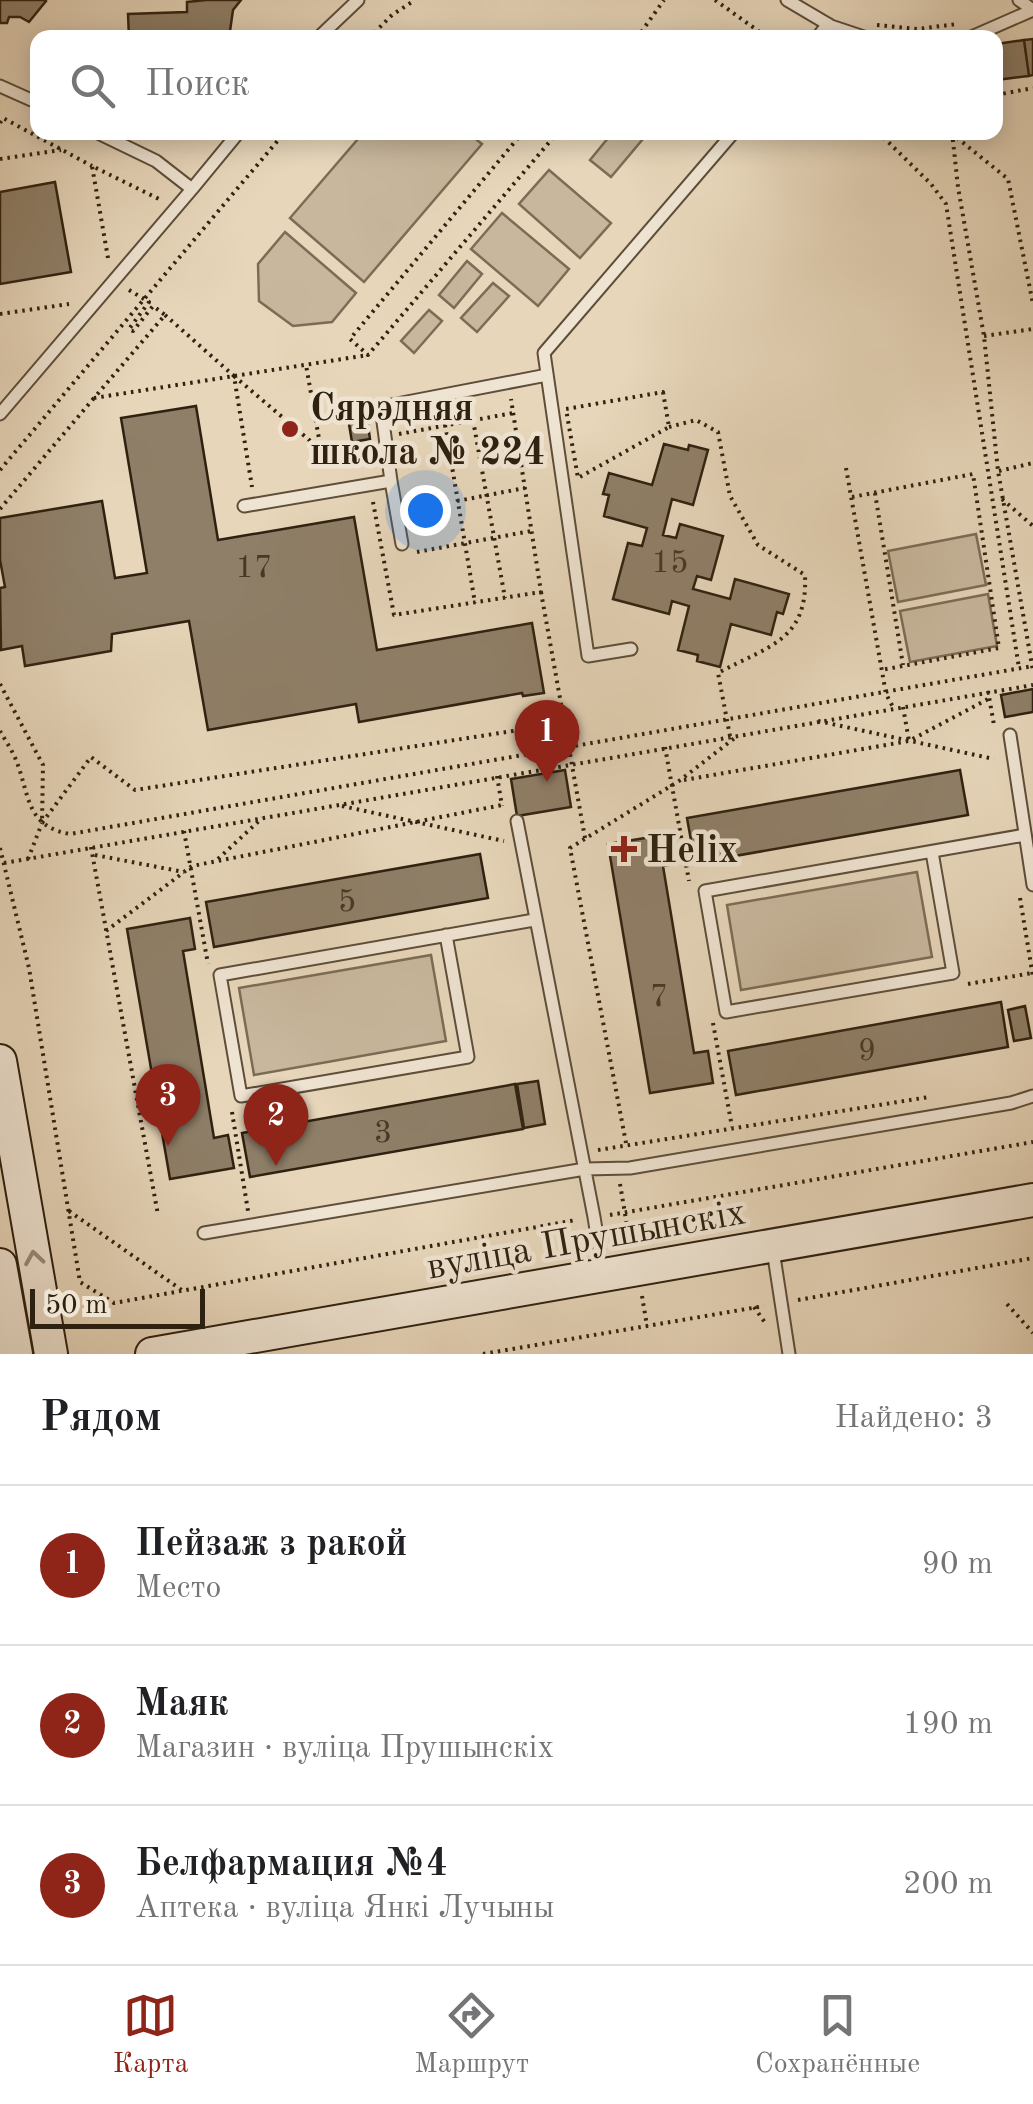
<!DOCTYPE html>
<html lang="ru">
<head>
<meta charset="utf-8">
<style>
  body { margin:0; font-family:"Old Standard TT",serif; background:#f6f6f6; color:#202124 }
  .scale { position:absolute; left:30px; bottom:25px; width:175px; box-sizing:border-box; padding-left:10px; border:5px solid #2f2110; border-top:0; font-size:28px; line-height:35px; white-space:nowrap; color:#2f2110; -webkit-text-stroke:8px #efe4d2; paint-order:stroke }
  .you { position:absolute; left:425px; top:510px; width:35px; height:35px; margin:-25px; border:8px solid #fff; border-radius:50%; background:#1a73e8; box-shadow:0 0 0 15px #1a73e833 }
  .badge { display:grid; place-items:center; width:65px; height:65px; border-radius:50%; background:#8f2418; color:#fff; font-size:32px; font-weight:700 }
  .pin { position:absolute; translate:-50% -82px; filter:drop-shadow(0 2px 5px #0008) }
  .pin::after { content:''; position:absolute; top:52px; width:35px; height:30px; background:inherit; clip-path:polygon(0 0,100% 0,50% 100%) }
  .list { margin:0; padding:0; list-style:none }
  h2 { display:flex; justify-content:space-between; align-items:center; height:130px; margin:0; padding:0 40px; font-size:42px }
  h2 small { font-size:32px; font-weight:400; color:#757577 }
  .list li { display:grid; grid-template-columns:65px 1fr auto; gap:30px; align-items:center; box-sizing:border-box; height:160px; padding:0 40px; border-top:2px solid #e0e0e0 }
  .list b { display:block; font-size:38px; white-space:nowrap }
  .list p { margin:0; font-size:32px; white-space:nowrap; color:#757577 }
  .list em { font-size:32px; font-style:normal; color:#757577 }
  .icon { flex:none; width:55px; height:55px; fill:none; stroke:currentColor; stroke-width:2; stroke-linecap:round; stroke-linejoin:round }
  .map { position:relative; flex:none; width:1033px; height:1354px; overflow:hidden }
  .search { position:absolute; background:#fff; box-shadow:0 5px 25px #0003; left:30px; right:30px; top:30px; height:110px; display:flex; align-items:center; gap:25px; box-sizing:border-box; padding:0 35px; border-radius:20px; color:#757577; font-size:38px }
  .sheet { height:610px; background:#fff }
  nav { display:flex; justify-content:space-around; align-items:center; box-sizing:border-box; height:140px; border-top:2px solid #e0e0e0; background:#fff; font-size:28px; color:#757577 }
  nav a { display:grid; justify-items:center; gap:5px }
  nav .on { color:#8f2418 }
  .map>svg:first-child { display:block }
  .green { fill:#c8b79d; stroke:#7c6c56; stroke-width:2.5 }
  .building { fill:#8f7f68; stroke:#2f2110; stroke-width:2.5 }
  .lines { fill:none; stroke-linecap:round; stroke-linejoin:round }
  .lane-casing { stroke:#5d4e3a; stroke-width:15 }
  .secondary-casing { stroke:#2f2110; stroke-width:36 }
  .path { stroke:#2f2110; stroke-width:4; stroke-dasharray:2.5 5; stroke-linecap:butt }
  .lane { stroke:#efe4d2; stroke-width:11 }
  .secondary { stroke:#efe4d2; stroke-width:32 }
  .oneway { stroke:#998c7b }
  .poi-dot { fill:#8f2418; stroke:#efe4d2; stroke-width:4 }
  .labels { text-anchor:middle; stroke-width:9; stroke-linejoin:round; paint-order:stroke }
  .number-label { font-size:32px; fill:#473826 }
  .poi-label { font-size:38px; font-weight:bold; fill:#2f2110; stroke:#efe4d2; text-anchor:start }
  .street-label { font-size:38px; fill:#2f2110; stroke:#efe4d2 }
</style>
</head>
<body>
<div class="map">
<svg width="1033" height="1354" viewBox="0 0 1033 1354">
  <rect width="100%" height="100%" fill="#e7d6ba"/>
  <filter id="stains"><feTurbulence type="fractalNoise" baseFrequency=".002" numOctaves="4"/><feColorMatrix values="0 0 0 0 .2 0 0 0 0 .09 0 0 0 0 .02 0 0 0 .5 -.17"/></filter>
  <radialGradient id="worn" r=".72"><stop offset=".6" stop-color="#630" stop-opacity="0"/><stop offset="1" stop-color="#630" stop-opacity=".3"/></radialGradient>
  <!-- green -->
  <path class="green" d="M364,132L468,133L482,144L364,282L290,218Z
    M613,132L648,133L611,177L590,160Z
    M549,170L611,223L580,258L519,204Z
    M502,213L569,269L538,306L471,249Z
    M285,232L356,293L332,322L293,326L259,301L258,264Z
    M467,261L482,274L454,308L439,295Z
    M493,283L509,296L477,332L461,318Z
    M429,310L442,321L414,353L401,341Z
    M976,534L986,585L898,602L888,551Z
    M988,594L997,646L910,662L900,611Z
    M917,872L932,957L741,990L727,905Z
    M431,955L446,1041L254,1075L239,988Z"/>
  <!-- building -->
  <path class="building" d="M0,0H45L46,1L29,22L20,17H9L7,23H0Z
    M206,0H241L233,10L229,38H129L128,14L187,12V2Z
    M1033,39V75L1029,76L1024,40Z
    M1024,40L1029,76L996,80V44Z
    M55,182L71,272L0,284V192Z
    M365,403L370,439L352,442L346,406Z
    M196,406L218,540L354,517L377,650L532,623L544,693L523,696L522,693L359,722L356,704L208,730L189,621L112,634L111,651L25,666L22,646L1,650L0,588L5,587L0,560V518L102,501L115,578L147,573L121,418Z
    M664,444L688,450L689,445L708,450L693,505L672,499L663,535L676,538L680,524L723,536L711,580L697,576L693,589L730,599L735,579L789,594L783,614L777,612L771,635L731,624L720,667L697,661L698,655L678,650L689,606L672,601L669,614L613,599L628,543L642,546L647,528L604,516L609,495L603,494L609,473L652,485Z
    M1033,689V712L1005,717L1001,695Z
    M565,770L571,807L517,816L511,779Z
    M960,770L968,815L695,863L687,818Z
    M670,834L675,864L663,866L694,1053L708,1051L713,1083L650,1093L608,844Z
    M480,854L488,898L214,947L206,902Z
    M190,918L195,949L183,951L214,1138L228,1135L234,1168L170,1179L127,929Z
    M1001,1002L1008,1047L736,1095L728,1051Z
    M1025,1006L1031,1038L1014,1041L1008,1010Z
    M538,1081L545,1124L524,1128L517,1084Z
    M515,1084L523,1129L250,1177L242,1133Z"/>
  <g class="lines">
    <defs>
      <path id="lane" d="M787,0L831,26L867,38
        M1019,0L1033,10
        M318,38L358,0
        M817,38L828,24
        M969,38L1033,10
        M0,86L38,103
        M192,189L239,132
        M0,414L192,189L156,161L96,132
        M391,481L402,544
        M244,506L391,481L381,407L547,375
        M631,649L588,656L544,353L734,132
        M1010,735L1033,885
        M517,821L594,1217L599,1248L596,1274
        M932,852L953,973L726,1012L705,891L1025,835
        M446,935L468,1057L241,1096L220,975L534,920
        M204,1233L585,1169L630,1168L1011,1103L1033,1096
        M773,1250L789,1354"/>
      <path id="secondary" d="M0,1061L51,1354
        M0,1265L16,1354
        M152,1354L1033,1200"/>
    </defs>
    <!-- lane casing -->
    <use href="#lane" class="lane-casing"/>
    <!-- secondary casing -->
    <use href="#secondary" class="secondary-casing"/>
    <!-- path -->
    <path class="path" d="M715,0L768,38
      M877,25L918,29L957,24
      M369,38L392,15L415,0
      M637,38L664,0
      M996,95L1033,88
      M0,123L3,118L92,166
      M523,132L350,339L368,355L558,132
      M878,132L931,184L946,204L1019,668
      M952,132L958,187L984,336L998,471L1033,671
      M951,133L1008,179L1033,304
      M0,159L61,150
      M108,258L92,166L161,200
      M129,290L149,302L129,329L133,331L153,306L165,315L94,398L368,355
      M0,314L69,304
      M165,315L234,376L252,487
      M984,336L1033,329
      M234,376L321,450L306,365
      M663,392L669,427L578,478L566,409Z
      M473,420L505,598
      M445,425L475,603
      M669,427L696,420L718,432L730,496L758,545L805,575C808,641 768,646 718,673L730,736
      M399,434L513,413
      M321,450L343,470
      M846,468L886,694L893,707
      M0,470L285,132
      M999,471L1033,463
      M875,493L903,665
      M852,497L973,474L999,648L881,670
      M1002,499L1033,526
      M457,501L525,488
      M373,502L394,615L541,592L511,399
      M0,509L94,398
      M417,552L531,531
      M541,592L585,838
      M0,684L43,765L42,823L91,757L135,790L564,723
      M988,691L994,725
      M903,707L909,741
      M818,721L994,759
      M0,731C5,740 12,750 16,760C30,795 25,826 70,834L1033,666
      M665,747L689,881
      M497,776L502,806
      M684,780L909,741L990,698
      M342,806L504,841
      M184,831L208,964
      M91,847L158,1215
      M0,848L29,968L80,1282L114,1303L576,1220
      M95,855L184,872
      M28,859L42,823
      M218,859L262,818
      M4,863L1033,685
      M1020,898L1033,977
      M106,931L192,866L502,805
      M968,984L1032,973
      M713,1023L732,1127
      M232,1112L248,1211
      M626,1143L570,848L679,781L736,737
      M598,1150L929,1097
      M620,1184L630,1243
      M69,1211L183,1291
      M610,1215L1033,1142
      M642,1296L647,1326
      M798,1300L1033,1258
      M1007,1304L1033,1333
      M754,1307L766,1324
      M483,1354L764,1306"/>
    <!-- lane -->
    <use href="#lane" class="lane"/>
    <!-- secondary -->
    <use href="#secondary" class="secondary"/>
  </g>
  <!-- one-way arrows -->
  <defs><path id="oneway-chevron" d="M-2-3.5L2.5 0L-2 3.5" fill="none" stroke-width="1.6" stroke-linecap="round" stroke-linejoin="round" transform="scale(2.5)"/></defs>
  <use class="oneway" href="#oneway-chevron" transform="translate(34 1258) rotate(-99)"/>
  <!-- markers -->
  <g class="poi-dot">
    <circle cx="290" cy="429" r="10"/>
    <path d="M619 834h10v10h10v10h-10v10h-10v-10h-10v-10h10z"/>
  </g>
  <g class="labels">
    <!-- number labels -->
    <g class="number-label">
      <text x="670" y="572">15</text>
      <text x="254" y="577">17</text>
      <text x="347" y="911">5</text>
      <text x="659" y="1006">7</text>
      <text x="867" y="1060">9</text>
      <text x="383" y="1142">3</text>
    </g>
    <!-- poi labels -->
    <g class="poi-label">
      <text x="310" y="420">Сярэдняя<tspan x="310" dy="44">школа № 224</tspan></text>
      <text x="646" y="862">Helix</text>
    </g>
    <!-- street labels -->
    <g class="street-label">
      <text transform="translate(586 1238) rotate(-10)" y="13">вуліца Прушынскіх</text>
    </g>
  </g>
  <rect width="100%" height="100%" filter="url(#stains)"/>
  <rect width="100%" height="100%" fill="url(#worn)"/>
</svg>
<div class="scale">50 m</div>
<div class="you"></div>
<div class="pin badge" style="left:547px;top:782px">1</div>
<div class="pin badge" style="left:276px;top:1166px">2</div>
<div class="pin badge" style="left:168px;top:1146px">3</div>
<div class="search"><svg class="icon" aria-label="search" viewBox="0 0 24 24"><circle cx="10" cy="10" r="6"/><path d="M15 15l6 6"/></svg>Поиск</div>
</div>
<section class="sheet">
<h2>Рядом<small>Найдено: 3</small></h2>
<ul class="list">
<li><span class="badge">1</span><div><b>Пейзаж з ракой</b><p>Место</p></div><em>90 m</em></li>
<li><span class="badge">2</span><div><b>Маяк</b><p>Магазин · вуліца Прушынскіх</p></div><em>190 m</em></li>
<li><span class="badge">3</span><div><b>Белфармация №4</b><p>Аптека · вуліца Янкі Лучыны</p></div><em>200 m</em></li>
</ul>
</section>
<nav>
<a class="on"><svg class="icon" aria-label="map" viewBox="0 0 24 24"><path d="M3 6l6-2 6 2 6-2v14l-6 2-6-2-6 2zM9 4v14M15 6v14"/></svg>Карта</a>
<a><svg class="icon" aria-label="directions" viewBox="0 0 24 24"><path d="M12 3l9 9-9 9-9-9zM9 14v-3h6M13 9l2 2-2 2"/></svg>Маршрут</a>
<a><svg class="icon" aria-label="saved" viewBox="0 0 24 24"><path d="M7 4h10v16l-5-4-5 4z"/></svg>Сохранённые</a>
</nav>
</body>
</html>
